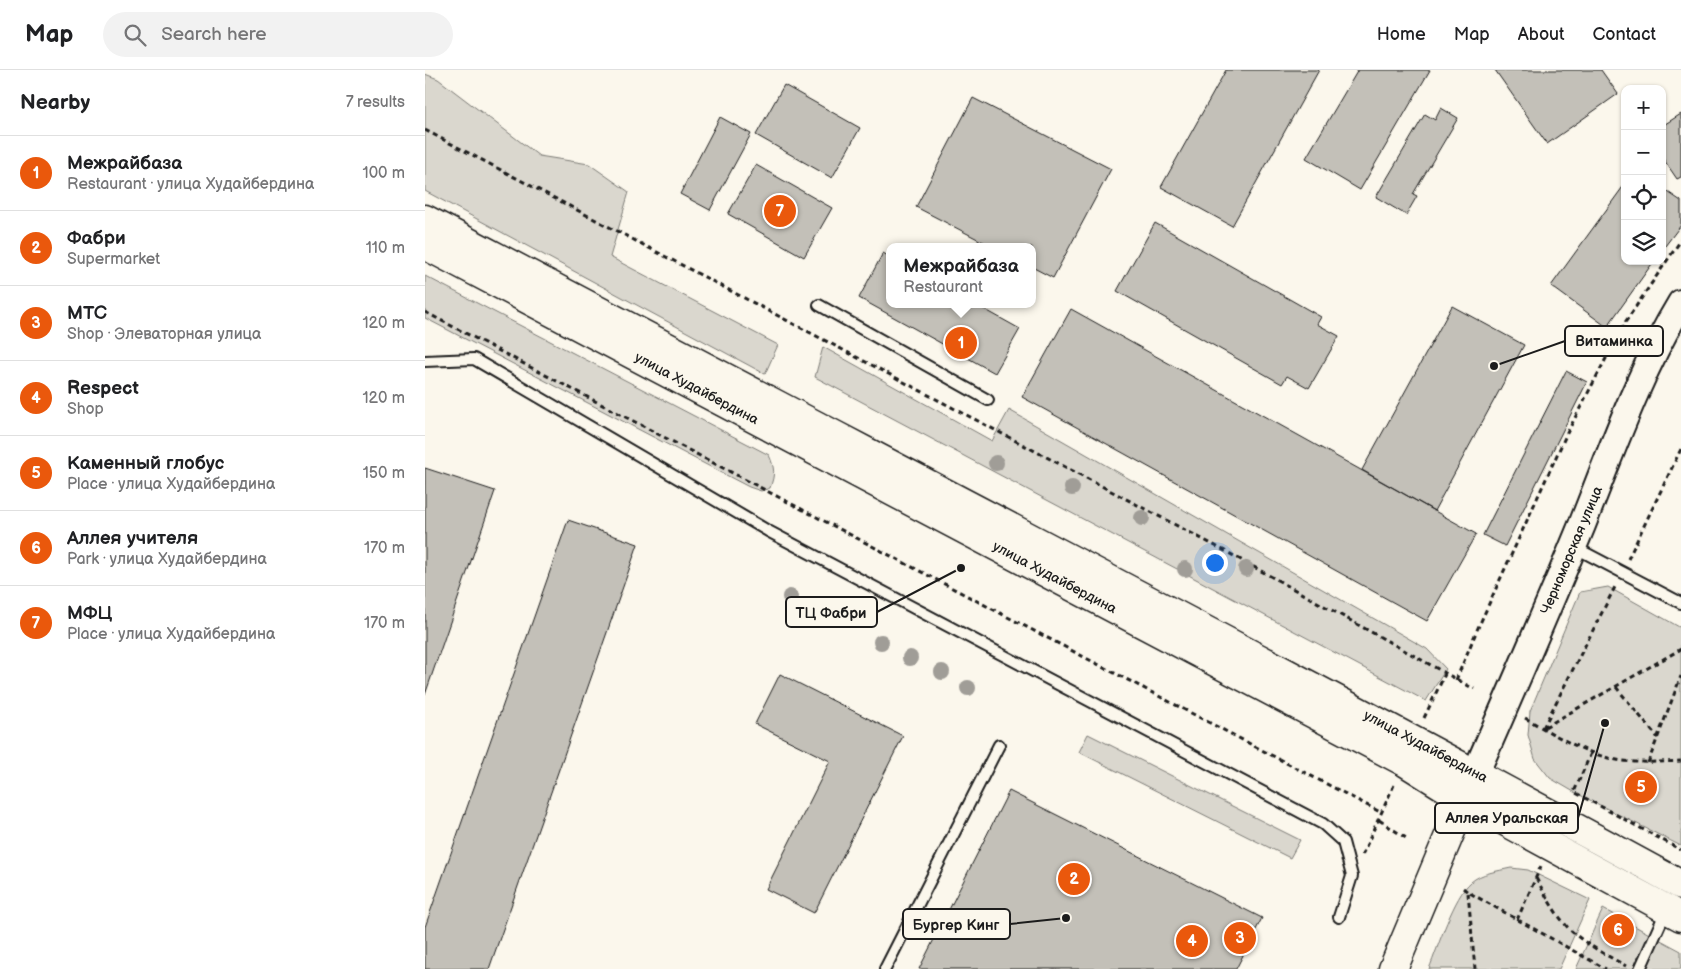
<!DOCTYPE html>
<html lang="en">
<head>
<meta charset="utf-8">
<style>
  body { margin:0; font-family:"Balsamiq Sans",sans-serif; background:#f2f2f2; color:#202124 }
  .controls { position:absolute; right:15px; top:15px; display:grid; overflow:hidden; border-radius:10px; box-shadow:0 1px 4px #0004 }
  .controls button { width:45px; height:45px; display:grid; place-items:center; padding:0; border:0; border-bottom:1px solid #e0e0e0; background:#fff; color:#202124; font:25px sans-serif }
  .you { position:absolute; left:789px; top:492px; width:18px; height:18px; margin:-12px; border:4px solid #fff; border-radius:50%; background:#1a73e8; box-shadow:0 0 0 8px #1a73e833 }
  .badge { display:grid; place-items:center; width:32px; height:32px; border-radius:50%; background:#ea580c; color:#fff; font-size:16px; font-weight:700 }
  .pin { position:absolute; translate:-50% -50%; border:2px solid #fff; box-shadow:0 1px 5px #0006 }
  .popup { position:absolute; left:461px; top:173px; width:150px; height:65px; box-sizing:border-box; display:grid; place-content:center; border-radius:10px; background:#fff; filter:drop-shadow(0 1px 4px #0005); font-size:16px; white-space:nowrap; color:#757577 }
  .popup b { font-size:19px; color:#202124 }
  .popup::after { content:''; position:absolute; left:50%; top:100%; margin-left:-10px; border:10px solid transparent; border-top-color:#fff }
  .list { margin:0; padding:0; list-style:none }
  h2 { display:flex; justify-content:space-between; align-items:center; height:65px; margin:0; padding:0 20px; font-size:21px }
  h2 small { font-size:16px; font-weight:400; color:#757577 }
  .list li { display:grid; grid-template-columns:32px 1fr auto; gap:15px; align-items:center; box-sizing:border-box; height:75px; padding:0 20px; border-top:1px solid #e0e0e0 }
  .list b { display:block; font-size:19px; white-space:nowrap }
  .list p { margin:0; font-size:16px; white-space:nowrap; color:#757577 }
  .list em { font-size:16px; font-style:normal; color:#757577 }
  .icon { flex:none; width:28px; height:28px; fill:none; stroke:currentColor; stroke-width:2; stroke-linecap:round; stroke-linejoin:round }
  .map { position:relative; flex:none; width:1256px; height:899px; overflow:hidden }
  header { display:flex; align-items:center; gap:30px; box-sizing:border-box; height:70px; padding:0 25px; background:#fff; border-bottom:1px solid #e0e0e0 }
  header strong { font-size:24px }
  nav { display:flex; gap:28px; margin-inline-start:auto; font-size:18px }
  .search { width:350px; height:45px; background:#f2f2f2; display:flex; align-items:center; gap:12px; box-sizing:border-box; padding:0 18px; border-radius:28px; color:#757577; font-size:19px }
  main { display:flex }
  aside { flex:1; background:#fff }
  .map>svg:first-child { display:block }
  .green { fill:#dad7ce; stroke:#7b7a75 }
  .building { fill:#c3c0b8; stroke:#1c1c1c }
  .lines { fill:none; stroke-linecap:round; stroke-linejoin:round }
  .service-casing { stroke:#1c1c1c; stroke-width:14 }
  .secondary-casing { stroke:#1c1c1c; stroke-width:30 }
  .primary-casing { stroke:#1c1c1c; stroke-width:31 }
  .path { stroke:#1c1c1c; stroke-width:3; stroke-dasharray:5 4; stroke-linecap:butt }
  .service { stroke:#fbf7ec; stroke-width:10 }
  .secondary { stroke:#fbf7ec; stroke-width:26 }
  .primary { stroke:#fbf7ec; stroke-width:28 }
  .tree { fill:#a09d97 }
  .labels { text-anchor:middle; stroke-width:4; stroke-linejoin:round; paint-order:stroke }
  .street-label { font-size:14px; fill:#1c1c1c; stroke:#fbf7ec }
  .leader { fill:none; stroke:#1c1c1c; stroke-width:2 }
  .callout-dot { fill:#1c1c1c; stroke:#fbf7ec; stroke-width:2 }
  .callout { fill:#fbf7ec; stroke:#1c1c1c; stroke-width:2 }
  .callout-label { font-size:15px; text-anchor:middle; font-weight:bold; fill:#1c1c1c }
</style>
</head>
<body>
<header>
<strong>Map</strong>
<div class="search"><svg class="icon" aria-label="search" viewBox="0 0 24 24"><circle cx="10" cy="10" r="6"/><path d="M15 15l6 6"/></svg>Search here</div>
<nav><a>Home</a><a>Map</a><a>About</a><a>Contact</a></nav>
</header>
<main>
<aside>
<h2>Nearby<small>7 results</small></h2>
<ul class="list">
<li><span class="badge">1</span><div><b>Межрайбаза</b><p>Restaurant · улица Худайбердина</p></div><em>100 m</em></li>
<li><span class="badge">2</span><div><b>Фабри</b><p>Supermarket</p></div><em>110 m</em></li>
<li><span class="badge">3</span><div><b>МТС</b><p>Shop · Элеваторная улица</p></div><em>120 m</em></li>
<li><span class="badge">4</span><div><b>Respect</b><p>Shop</p></div><em>120 m</em></li>
<li><span class="badge">5</span><div><b>Каменный глобус</b><p>Place · улица Худайбердина</p></div><em>150 m</em></li>
<li><span class="badge">6</span><div><b>Аллея учителя</b><p>Park · улица Худайбердина</p></div><em>170 m</em></li>
<li><span class="badge">7</span><div><b>МФЦ</b><p>Place · улица Худайбердина</p></div><em>170 m</em></li>
</ul>
</aside>
<div class="map">
<svg width="1256" height="899" viewBox="0 0 1256 899">
  <rect width="100%" height="100%" fill="#fbf7ec"/>
  <filter id="ink" filterUnits="userSpaceOnUse"><feTurbulence type="fractalNoise" baseFrequency=".02" numOctaves="2"/><feDisplacementMap in="SourceGraphic" scale="10" xChannelSelector="R" yChannelSelector="G"/><feConvolveMatrix kernelMatrix="1 2 1 2 8 2 1 2 1" color-interpolation-filters="sRGB"/></filter>
  <g filter="url(#ink)">
    <!-- green -->
    <path class="green" d="M0,4L13,9L114,86L164,94L204,122L185,187L353,275L340,304L0,121Z
      M0,206L344,385C350,399 350,404 345,418L336,421L324,417L0,248Z
      M398,277L567,371L584,340L1002,579L1021,599L1001,631L390,307Z
      M1183,517L1256,558V776L1149,722L1125,708L1110,689L1103,665L1105,641L1155,522Z
      M663,664L875,770L865,788L654,682Z
      M1086,798L1103,800L1165,830L1134,899H1004C1013,877 1029,826 1046,812C1056,803 1073,801 1086,798Z
      M1178,839L1256,881V899H1151Z"/>
    <!-- building -->
    <path class="building" d="M801,0H894L807,156L736,117Z
      M933,0H1005L935,120L881,88Z
      M1070,0H1176L1193,24L1122,74Z
      M359,15L435,58L407,108L331,65Z
      M548,28L686,99L628,208L607,197V177H568L491,137Z
      M1016,38L1033,48L988,124L992,126L981,145L951,127L1000,44L1010,50Z
      M1256,44V107L1252,109L1237,87V56Z
      M295,47L326,64L285,140L255,124Z
      M331,95L407,138L379,187L303,144Z
      M1200,114V191H1229L1182,257L1126,216Z
      M1237,118L1256,131V155L1237,180Z
      M730,153L896,247L892,254L914,266L884,318L862,306L857,314L692,221Z
      M458,183L465,187V234H550L595,259L570,303L434,228Z
      M1027,236L1099,275L1009,441L937,400Z
      M646,239L1051,464L1002,551L597,327Z
      M1141,301L1162,312L1080,476L1058,465Z
      M0,398L70,421L0,625Z
      M143,450L213,474L64,899H0V857Z
      M355,604L478,666L389,843L341,819L405,691L330,654Z
      M584,721L837,848L811,899H494Z"/>
    <g class="lines">
      <defs>
        <path id="service" d="M394,235L563,330
          M0,291L49,289L343,461L898,754L918,772L927,806L914,847
          M1149,477L1256,533
          M460,899L574,675
          M1215,899L1241,841"/>
        <path id="secondary" d="M1051,702C1087,620 1123,538 1157,455C1187,380 1214,302 1256,233"/>
        <path id="primary" d="M0,149C418,371 840,588 1256,815
          M0,175L980,692L1039,729L1256,847
          M968,899L1047,711"/>
      </defs>
      <!-- service casing -->
      <use href="#service" class="service-casing"/>
      <!-- secondary casing -->
      <use href="#secondary" class="secondary-casing"/>
      <!-- primary casing -->
      <use href="#primary" class="primary-casing"/>
      <!-- path -->
      <path class="path" d="M0,60L800,481L1049,619
        M0,242L957,743
        M1203,489L1256,379
        M1031,610L1052,560L1141,365L1199,254L1256,170
        M1191,617L1233,668
        M999,648L1020,604
        M1100,648C1130,665 1163,686 1198,691C1218,693 1236,692 1256,691
        M1120,657L1256,579
        M1118,658L1191,515
        M1166,683L1149,722L1256,780
        M1223,693L1256,606
        M954,750L981,768
        M937,785L969,715
        M1111,808C1120,824 1128,840 1140,854C1152,870 1183,886 1201,896
        M1038,818L1043,822L1181,899
        M1043,823L1050,899
        M1092,850L1116,796"/>
      <!-- service -->
      <use href="#service" class="service"/>
      <!-- secondary -->
      <use href="#secondary" class="secondary"/>
      <!-- primary -->
      <use href="#primary" class="primary"/>
    </g>
    <!-- trees -->
    <g class="tree">
      <circle cx="571" cy="393" r="8"/>
      <circle cx="647" cy="418" r="8"/>
      <circle cx="717" cy="448" r="8"/>
      <circle cx="760" cy="499" r="8"/>
      <circle cx="821" cy="499" r="8"/>
      <circle cx="365" cy="527" r="8"/>
      <circle cx="390" cy="537" r="8"/>
      <circle cx="456" cy="572" r="8"/>
      <circle cx="485" cy="588" r="8"/>
      <circle cx="517" cy="602" r="8"/>
      <circle cx="543" cy="618" r="8"/>
    </g>
  </g>
  <g class="labels">
    <!-- street labels -->
    <g class="street-label">
      <text transform="translate(272 318) rotate(28)" y="5">улица Худайбердина</text>
      <text transform="translate(1146 480) rotate(-67)" y="5">Черноморская улица</text>
      <text transform="translate(630 507) rotate(28)" y="5">улица Худайбердина</text>
      <text transform="translate(1001 676) rotate(28)" y="5">улица Худайбердина</text>
    </g>
  </g>
  <!-- callouts -->
  <path class="leader" d="M1069 296L1140 271M536 498L452 542M1180 653L1153 748M641 848L585 854"/>
  <g class="callout-dot">
    <circle cx="1069" cy="296" r="5"/>
    <circle cx="536" cy="498" r="5"/>
    <circle cx="1180" cy="653" r="5"/>
    <circle cx="641" cy="848" r="5"/>
  </g>
  <g class="callout">
    <rect x="1140" y="256" width="98" height="30" rx="5"/>
    <rect x="361" y="527" width="91" height="30" rx="5"/>
    <rect x="1010" y="733" width="143" height="30" rx="5"/>
    <rect x="478" y="839" width="107" height="30" rx="5"/>
  </g>
  <g class="callout-label">
    <text x="1189" y="276">Витаминка</text>
    <text x="406" y="548">ТЦ Фабри</text>
    <text x="1082" y="753">Аллея Уральская</text>
    <text x="531" y="860">Бургер Кинг</text>
  </g>
</svg>
<div class="controls">
<button>+</button>
<button>−</button>
<button><svg class="icon" aria-label="locate" viewBox="0 0 24 24"><circle cx="12" cy="12" r="6"/><path d="M12 2v4M12 18v4M2 12h4M18 12h4"/></svg></button>
<button><svg class="icon" aria-label="layers" viewBox="0 0 24 24"><path d="M12 4l9 5-9 5-9-5zM3 14l9 5 9-5"/></svg></button>
</div>
<div class="you"></div>
<div class="pin badge" style="left:536px;top:273px">1</div>
<div class="popup"><b>Межрайбаза</b>Restaurant</div>
<div class="pin badge" style="left:649px;top:809px">2</div>
<div class="pin badge" style="left:815px;top:868px">3</div>
<div class="pin badge" style="left:767px;top:871px">4</div>
<div class="pin badge" style="left:1216px;top:717px">5</div>
<div class="pin badge" style="left:1193px;top:860px">6</div>
<div class="pin badge" style="left:355px;top:141px">7</div>
</div>
</main>
</body>
</html>
